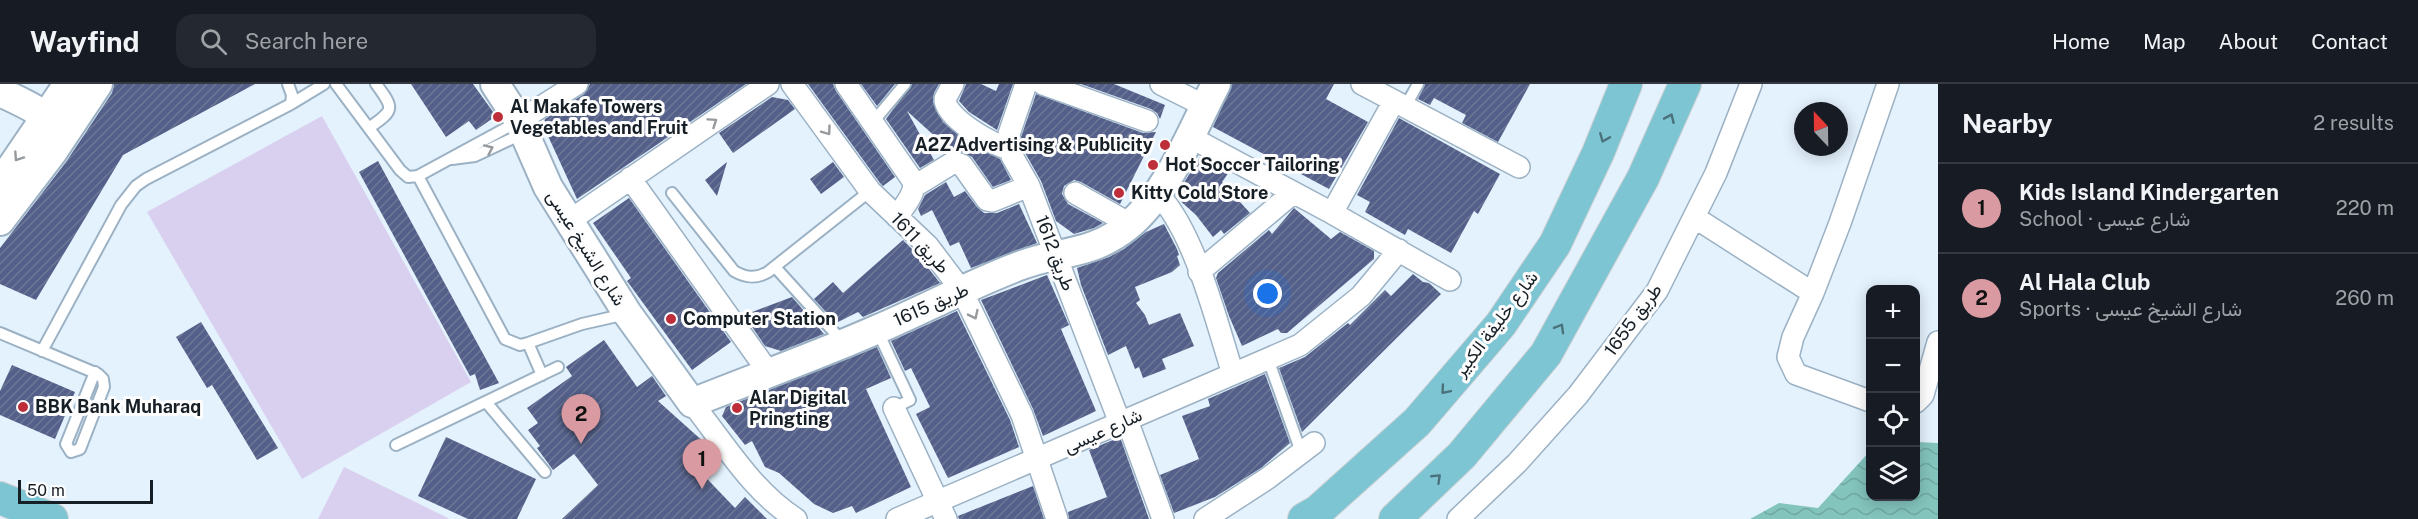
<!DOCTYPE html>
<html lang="en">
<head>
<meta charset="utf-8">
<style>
  body { margin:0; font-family:"Public Sans",Vazirmatn,sans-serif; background:#242831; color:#f1f3f6 }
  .controls { position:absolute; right:18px; bottom:18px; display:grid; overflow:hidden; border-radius:12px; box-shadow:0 3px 15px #0003 }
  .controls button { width:54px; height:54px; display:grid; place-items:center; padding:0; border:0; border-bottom:2px solid #363941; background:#171b24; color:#f1f3f6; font:30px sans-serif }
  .compass { position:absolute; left:1794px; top:18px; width:54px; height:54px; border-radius:50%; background:#171b24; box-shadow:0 3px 15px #0003; rotate:338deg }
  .scale { position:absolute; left:18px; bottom:15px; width:135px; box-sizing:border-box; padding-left:6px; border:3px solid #171f26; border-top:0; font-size:16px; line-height:21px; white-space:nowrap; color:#171f26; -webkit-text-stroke:4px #fdfdfd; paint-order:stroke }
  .you { position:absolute; left:1268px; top:210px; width:21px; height:21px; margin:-15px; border:4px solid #fff; border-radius:50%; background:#1a73e8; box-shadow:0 0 0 9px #1a73e833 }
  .badge { display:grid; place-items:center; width:39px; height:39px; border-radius:50%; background:#da9aa1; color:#111; font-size:20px; font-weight:700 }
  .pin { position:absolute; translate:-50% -50px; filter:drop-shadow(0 2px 3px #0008) }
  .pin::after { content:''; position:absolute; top:32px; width:21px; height:18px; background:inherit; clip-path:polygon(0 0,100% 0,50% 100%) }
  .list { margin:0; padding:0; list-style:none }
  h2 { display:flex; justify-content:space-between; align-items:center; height:78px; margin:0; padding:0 24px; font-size:26px }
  h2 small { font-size:20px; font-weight:400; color:#9ea1a6 }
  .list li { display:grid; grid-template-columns:39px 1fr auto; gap:18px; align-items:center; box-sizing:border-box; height:90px; padding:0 24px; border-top:2px solid #363941 }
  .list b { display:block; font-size:22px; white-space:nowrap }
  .list p { margin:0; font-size:20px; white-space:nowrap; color:#9ea1a6 }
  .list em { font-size:20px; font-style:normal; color:#9ea1a6 }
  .icon { flex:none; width:33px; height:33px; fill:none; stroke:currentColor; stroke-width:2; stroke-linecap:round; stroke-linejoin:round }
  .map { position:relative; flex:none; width:1938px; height:435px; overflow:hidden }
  header { display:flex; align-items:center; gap:36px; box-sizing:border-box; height:84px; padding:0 30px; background:#171b24; border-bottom:2px solid #363941 }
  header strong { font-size:28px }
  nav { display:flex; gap:33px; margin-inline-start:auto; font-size:21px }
  .search { width:420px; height:54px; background:#242831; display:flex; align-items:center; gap:15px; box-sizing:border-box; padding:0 21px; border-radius:18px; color:#9ea1a6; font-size:22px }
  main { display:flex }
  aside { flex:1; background:#171b24 }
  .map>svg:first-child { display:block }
  .green { fill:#d9d0ef }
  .water { fill:url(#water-waves) }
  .building { fill:url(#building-hatch) }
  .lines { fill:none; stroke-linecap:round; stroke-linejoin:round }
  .lane-casing { stroke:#9bb1c4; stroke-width:14 }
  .street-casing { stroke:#9bb1c4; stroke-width:24 }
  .secondary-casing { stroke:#9bb1c4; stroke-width:32 }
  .primary-casing { stroke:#d1d2d4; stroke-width:34 }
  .lane { stroke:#fff; stroke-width:10 }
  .street { stroke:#fff; stroke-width:21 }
  .secondary { stroke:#fff; stroke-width:28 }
  .primary { stroke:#7ec5d3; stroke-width:32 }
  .oneway { stroke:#4a727c }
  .oneway2 { stroke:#979a9d }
  .poi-dot { fill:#bd2d3a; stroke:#fdfdfd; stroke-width:2 }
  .labels { text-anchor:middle; stroke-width:6; stroke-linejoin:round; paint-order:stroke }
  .poi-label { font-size:18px; font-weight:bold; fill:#171f26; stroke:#fdfdfd; text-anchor:start }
  .street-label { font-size:18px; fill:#171f26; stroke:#fdfdfd }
</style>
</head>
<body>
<header>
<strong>Wayfind</strong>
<div class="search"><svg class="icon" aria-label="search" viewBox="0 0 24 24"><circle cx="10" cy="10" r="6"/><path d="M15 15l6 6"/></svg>Search here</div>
<nav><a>Home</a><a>Map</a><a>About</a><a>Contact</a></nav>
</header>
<main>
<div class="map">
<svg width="1938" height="435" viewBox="0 0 1938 435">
  <defs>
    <pattern id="water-waves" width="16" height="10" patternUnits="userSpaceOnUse" patternTransform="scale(1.5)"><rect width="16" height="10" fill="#83c4bd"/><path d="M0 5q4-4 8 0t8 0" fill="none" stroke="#70a8a2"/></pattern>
    <pattern id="building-hatch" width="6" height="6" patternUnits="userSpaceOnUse" patternTransform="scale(1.5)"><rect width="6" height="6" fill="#546089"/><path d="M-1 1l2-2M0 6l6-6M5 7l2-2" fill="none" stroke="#6d7796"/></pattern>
  </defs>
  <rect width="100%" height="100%" fill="#e4f2fd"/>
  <!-- green -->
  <path class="green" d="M322,32L471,298L302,395L147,128Z
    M344,383L448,434V435H318Z"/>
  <!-- water -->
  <path class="water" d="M1916,358L1938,359V435H1750L1779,419L1818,424L1870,367V412H1916Z"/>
  <!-- building -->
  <path class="building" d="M114,0H255L123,71L36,216L0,200V164L66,78L112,9Z
    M411,0H473L496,32L476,46L469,37L446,53Z
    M590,0H746L577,115L543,41L545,35L584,10Z
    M808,0H833L836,7L895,93L883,102L880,99Z
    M861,0H895L877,22Z
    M912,0H939L934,9L933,18L943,38L964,56L1000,75L1011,96L993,103L972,73L958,66H950L907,27L934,76L920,84L886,35Z
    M966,0H981L996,7L999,0H1013L997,46L969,28L959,17Z
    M1081,0H1114L1165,21L1160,35L1157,29L1151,25Z
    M1232,0H1334L1326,15L1368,38L1329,105L1213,43Z
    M1425,0H1530L1498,58L1462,39L1466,31L1434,14L1430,21L1418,15Z
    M1036,10L1143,49L1156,48L1120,120L1081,98L1074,96L1064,102L1062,110L1068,120L1103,139L1094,144L1074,150L1056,137L1041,97L1024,67L1021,53Z
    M772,13L788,16L795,25L733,69L719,49Z
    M1399,34L1500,90L1478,130L1474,127L1451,169L1408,145L1405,151L1365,128L1370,118L1357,111Z
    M1200,73L1229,88L1222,98L1250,129L1224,150L1221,146L1213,153L1196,131L1177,114V110Z
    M378,77L499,299L480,306L475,290L470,292L359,88Z
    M727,78L717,112L705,96Z
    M833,78L844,93L821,110L810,95Z
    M946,98L954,113L965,107L977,123L984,129H997L1019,120L1037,159L971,184L959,158L950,162L932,126L921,132L918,125L925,111Z
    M629,114L731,258L692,286L627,197L631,194L593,139Z
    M1294,124L1331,155L1340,148L1374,167V175L1287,249H1281L1278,245L1242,262L1229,232L1216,194L1218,189L1269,146L1272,150Z
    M1164,140L1177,165L1179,171L1177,172L1180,181L1172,188L1135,203L1140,216L1136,219L1145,231L1149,241L1180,229L1194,262L1162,275L1166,285L1143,294L1139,283L1135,285L1126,262L1108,271L1081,201L1077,184L1109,173L1124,165L1146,148Z
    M903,156L918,171L940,199L863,233L858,228L836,239L814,215L833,198L843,209Z
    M1413,190L1423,198L1429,199L1441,210L1302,348L1279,284L1305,273L1348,239L1350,241L1385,206L1391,212Z
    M1047,191L1069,241L1061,245L1096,327L1043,352L1033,325L981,216Z
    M792,213L824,250L781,267L765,262L744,231Z
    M957,227L1010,336L1019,363L948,394L916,330L930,323L911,284L905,287L891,257Z
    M201,238L278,364L257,376L212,301L207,304L176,253Z
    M604,256L637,303L652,292L666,312L658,317L706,360L690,377L735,424L745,413L767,435H562L598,401L574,370L553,386L537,364L540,362L528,346L538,339L527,324L572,292L566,283Z
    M877,263L891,294L866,305L911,403L856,429L852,422L833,429L814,420L779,389L765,383L752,357L745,361L722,332L726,323Z
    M12,281L75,308L55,355L0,331V307Z
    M1265,290L1290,359L1261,384L1215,413L1174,429L1160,391L1199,375L1182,332L1210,322L1208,315Z
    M446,353L536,395L517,435H468L418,412Z
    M1120,353L1149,435H1069L1068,428L1107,413L1089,366Z
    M1033,402L1044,435H959L958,432Z"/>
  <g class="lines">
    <defs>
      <path id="lane" d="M288,0L292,11L291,20
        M336,0L400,86L408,93L418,92L519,37
        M1405,23L1418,0
        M873,38L905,0
        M370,43C395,26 394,24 376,0
        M452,75L475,72L524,49
        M418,92L505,255L520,261L528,259L582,240L626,230
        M672,109L734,187C746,194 756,195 768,188L870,107
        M775,183L843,258
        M877,246L910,316L894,324
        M0,249L98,290L103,295L104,303L80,365L71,368L66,360L95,288
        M528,259L542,291
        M42,267L121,121L136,102L146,95L291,20L324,0
        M1268,275L1301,368
        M486,318L545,388
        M396,361L558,283"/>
      <path id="street" d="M792,0L870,107L928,162L962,207L1022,331L1057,435
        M846,0L913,97C917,109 903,123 897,133
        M953,0L945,15C945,34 993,61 1009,65
        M1026,0L1009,50L1008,58L1012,72L1029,102L1120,339
        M1043,0L1147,37
        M1161,0L1205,22
        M1362,0L1519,83
        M519,37L577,0
        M1190,53L1332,129L1450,196
        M630,94L769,289
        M915,102L954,78L962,81L987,116L992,117L1029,102
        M1075,109L1130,140
        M1157,109C1195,148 1216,237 1233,290
        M1332,129L1394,17
        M1694,133L1813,209
        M569,137L768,0
        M1199,188L1293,109
        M1870,317L1796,290L1788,273L1793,253L1813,209L1840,139L1888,0
        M1916,318L1923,311L1938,258
        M692,319C724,359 752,407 796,435
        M894,324L946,435
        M1127,336L1163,435
        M897,435L1300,261L1361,212L1399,166
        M1205,435L1268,394L1314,359
        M1458,435L1517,379L1578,311L1657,207L1716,89L1751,0"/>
      <path id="secondary" d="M495,0L519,37L548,103L627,229L692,319C754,294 817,272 878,245C925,225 971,200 1019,182C1060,166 1091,172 1128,142C1169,108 1192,46 1216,0
        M0,8C15,15 51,30 56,46
        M0,100L68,0
        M0,137L52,69L98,0"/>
      <path id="primary" d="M0,414L52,435
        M1304,435L1318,427L1417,338L1501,240L1555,160L1598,69L1626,0
        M1395,435L1462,371L1546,270L1643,94L1685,0"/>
    </defs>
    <!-- lane casing -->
    <use href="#lane" class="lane-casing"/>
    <!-- street casing -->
    <use href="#street" class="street-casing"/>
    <!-- secondary casing -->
    <use href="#secondary" class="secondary-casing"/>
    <!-- primary casing -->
    <use href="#primary" class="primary-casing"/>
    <!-- lane -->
    <use href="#lane" class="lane"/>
    <!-- street -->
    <use href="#street" class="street"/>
    <!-- secondary -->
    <use href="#secondary" class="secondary"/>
    <!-- primary -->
    <use href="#primary" class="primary"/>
  </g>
  <!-- one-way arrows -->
  <defs><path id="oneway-chevron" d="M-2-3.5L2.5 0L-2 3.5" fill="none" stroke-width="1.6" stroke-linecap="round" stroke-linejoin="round" transform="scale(1.5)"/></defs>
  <g class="oneway">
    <use href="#oneway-chevron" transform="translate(1670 34) rotate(-66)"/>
    <use href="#oneway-chevron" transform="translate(1604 54) rotate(112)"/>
    <use href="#oneway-chevron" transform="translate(1560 244) rotate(-60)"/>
    <use href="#oneway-chevron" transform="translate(1445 306) rotate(130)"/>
    <use href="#oneway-chevron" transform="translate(1437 394) rotate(-44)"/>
  </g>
  <g class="oneway2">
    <use href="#oneway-chevron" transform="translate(713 38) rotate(-34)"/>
    <use href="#oneway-chevron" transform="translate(827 47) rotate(54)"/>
    <use href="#oneway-chevron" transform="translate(489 65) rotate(-24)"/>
    <use href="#oneway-chevron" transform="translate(18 73) rotate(124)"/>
    <use href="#oneway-chevron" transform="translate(974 231) rotate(64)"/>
  </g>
  <!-- markers -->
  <g class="poi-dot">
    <circle cx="498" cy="33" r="6"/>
    <circle cx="1165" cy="61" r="6"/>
    <circle cx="1153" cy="81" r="6"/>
    <circle cx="1119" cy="109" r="6"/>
    <circle cx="671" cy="235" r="6"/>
    <circle cx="23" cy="323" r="6"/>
    <circle cx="737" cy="324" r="6"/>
  </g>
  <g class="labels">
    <!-- poi labels -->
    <g class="poi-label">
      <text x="510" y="29">Al Makafe Towers<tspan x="510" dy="21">Vegetables and Fruit</tspan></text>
      <text x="1153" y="67" text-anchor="end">A2Z Advertising &amp; Publicity</text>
      <text x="1165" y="87">Hot Soccer Tailoring</text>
      <text x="1131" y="115">Kitty Cold Store</text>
      <text x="683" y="241">Computer Station</text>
      <text x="749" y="320">Alar Digital<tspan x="749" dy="21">Pringting</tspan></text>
      <text x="35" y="329">BBK Bank Muharaq</text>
    </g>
    <!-- street labels -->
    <g class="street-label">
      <text transform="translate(920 159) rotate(47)" y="6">طريق 1611</text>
      <text transform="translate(586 164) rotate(58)" y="6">شارع الشيخ عيسى</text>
      <text transform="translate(1055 169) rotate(69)" y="6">طريق 1612</text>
      <text transform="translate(931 221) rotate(-24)" y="6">طريق 1615</text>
      <text transform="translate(1633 236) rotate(-54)" y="6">طريق 1655</text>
      <text transform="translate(1496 240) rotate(-53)" y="6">شارع خليفة الكبير</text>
      <text transform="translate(1103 347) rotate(-24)" y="6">شارع عيسى</text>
    </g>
  </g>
</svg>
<div class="controls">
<button>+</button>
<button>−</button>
<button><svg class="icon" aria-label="locate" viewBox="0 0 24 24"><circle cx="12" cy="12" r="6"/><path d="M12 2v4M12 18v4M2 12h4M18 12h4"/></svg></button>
<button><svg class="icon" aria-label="layers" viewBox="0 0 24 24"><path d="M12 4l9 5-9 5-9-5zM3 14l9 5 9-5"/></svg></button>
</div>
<svg class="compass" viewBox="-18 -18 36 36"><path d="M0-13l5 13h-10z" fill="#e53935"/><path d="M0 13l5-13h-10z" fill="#9ea1a6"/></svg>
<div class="scale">50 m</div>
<div class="you"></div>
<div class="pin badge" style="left:702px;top:405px">1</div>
<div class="pin badge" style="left:581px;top:360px">2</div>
</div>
<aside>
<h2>Nearby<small>2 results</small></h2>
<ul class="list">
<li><span class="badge">1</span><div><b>Kids Island Kindergarten</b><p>School · شارع عيسى</p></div><em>220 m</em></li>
<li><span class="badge">2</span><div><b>Al Hala Club</b><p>Sports · شارع الشيخ عيسى</p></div><em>260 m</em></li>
</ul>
</aside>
</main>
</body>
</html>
